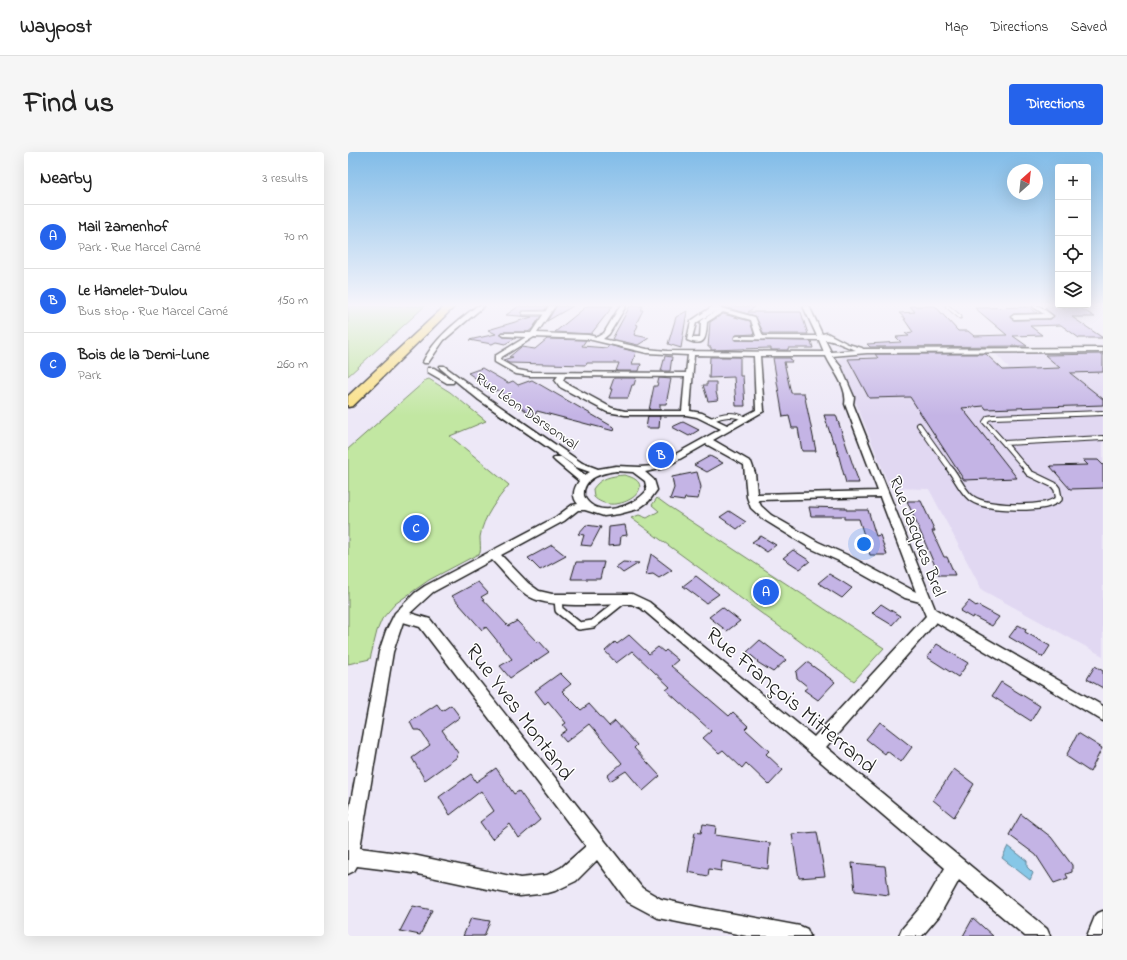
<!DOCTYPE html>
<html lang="en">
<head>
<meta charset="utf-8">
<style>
  body { margin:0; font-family:"Indie Flower",sans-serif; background:#f6f6f6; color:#222 }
  .controls { position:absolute; right:12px; top:12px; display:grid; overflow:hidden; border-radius:4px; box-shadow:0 4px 16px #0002 }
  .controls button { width:36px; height:36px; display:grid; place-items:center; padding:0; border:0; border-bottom:1px solid #e0e0e0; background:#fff; color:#222; font:20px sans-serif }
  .compass { position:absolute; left:659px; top:12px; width:36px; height:36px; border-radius:50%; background:#fff; box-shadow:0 4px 16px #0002; rotate:27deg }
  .you { position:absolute; left:516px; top:392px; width:14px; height:14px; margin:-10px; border:3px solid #fff; border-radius:50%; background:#1a73e8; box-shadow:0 0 0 6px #1a73e833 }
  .badge { display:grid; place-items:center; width:26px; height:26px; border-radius:50%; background:#2563eb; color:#fff; font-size:13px; font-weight:700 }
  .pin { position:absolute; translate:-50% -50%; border:2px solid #fff; box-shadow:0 1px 4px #0006 }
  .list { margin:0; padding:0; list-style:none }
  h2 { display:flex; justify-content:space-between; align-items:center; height:52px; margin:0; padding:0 16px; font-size:17px }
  h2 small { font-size:13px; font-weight:400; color:#767676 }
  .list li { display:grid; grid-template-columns:26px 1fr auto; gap:12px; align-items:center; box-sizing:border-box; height:64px; padding:0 16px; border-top:1px solid #e0e0e0 }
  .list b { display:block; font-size:15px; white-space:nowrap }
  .list p { margin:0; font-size:13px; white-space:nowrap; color:#767676 }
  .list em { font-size:13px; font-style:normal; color:#767676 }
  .icon { flex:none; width:22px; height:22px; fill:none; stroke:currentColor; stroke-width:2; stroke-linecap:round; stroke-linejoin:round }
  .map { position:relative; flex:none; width:755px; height:784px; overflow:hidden; border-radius:4px }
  header { display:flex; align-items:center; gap:24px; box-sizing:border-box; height:56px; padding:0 20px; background:#fff; border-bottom:1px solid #e0e0e0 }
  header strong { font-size:19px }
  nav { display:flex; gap:22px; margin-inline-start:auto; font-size:14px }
  .intro { display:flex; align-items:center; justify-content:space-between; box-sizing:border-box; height:96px; padding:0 24px }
  h1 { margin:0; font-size:28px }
  .button { padding:10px 18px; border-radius:4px; background:#2563eb; color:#fff; font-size:14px; font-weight:700 }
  main { display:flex; gap:24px; padding:0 24px }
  aside { flex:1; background:#fff; border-radius:4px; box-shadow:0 4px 16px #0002 }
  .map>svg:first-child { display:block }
  .built { fill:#e1d8f2 }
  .green { fill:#c2e7a2; stroke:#6f825f }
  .water { fill:#86c7e7; stroke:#5c8396 }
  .building { fill:#c4b4e5; stroke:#1c1c1c }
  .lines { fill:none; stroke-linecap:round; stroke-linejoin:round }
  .service-far3-casing { stroke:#1c1c1c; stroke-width:4.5 }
  .service-far2-casing { stroke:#1c1c1c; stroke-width:6 }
  .service-far1-casing { stroke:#1c1c1c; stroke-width:8 }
  .service-casing { stroke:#1c1c1c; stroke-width:10 }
  .minor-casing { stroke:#1c1c1c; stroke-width:3 }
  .trunk-casing { stroke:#1c1c1c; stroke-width:3 }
  .service-far3 { stroke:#fff; stroke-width:3 }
  .service-far2 { stroke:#fff; stroke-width:4 }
  .service-far1 { stroke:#fff; stroke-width:5.5 }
  .service { stroke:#fff; stroke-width:7 }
  .minor { fill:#fff; fill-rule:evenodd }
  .trunk { fill:#fbe080; fill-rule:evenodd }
  .labels { text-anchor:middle; stroke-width:3; stroke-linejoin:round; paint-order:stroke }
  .far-street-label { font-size:15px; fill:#1c1c1c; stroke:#fff }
  .street-label { font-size:18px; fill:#1c1c1c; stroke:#fff }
  .near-street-label { font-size:22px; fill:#1c1c1c; stroke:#fff }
</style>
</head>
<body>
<header>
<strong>Waypost</strong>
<nav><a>Map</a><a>Directions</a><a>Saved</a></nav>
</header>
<div class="intro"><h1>Find us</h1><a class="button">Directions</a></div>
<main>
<aside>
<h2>Nearby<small>3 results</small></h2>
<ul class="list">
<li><span class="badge">A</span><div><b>Mail Zamenhof</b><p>Park · Rue Marcel Carné</p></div><em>70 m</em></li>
<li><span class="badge">B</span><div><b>Le Hamelet-Dulou</b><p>Bus stop · Rue Marcel Carné</p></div><em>150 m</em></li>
<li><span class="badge">C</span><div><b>Bois de la Demi-Lune</b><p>Park</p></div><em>260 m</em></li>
</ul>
</aside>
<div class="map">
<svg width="755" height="784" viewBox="0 0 755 784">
  <rect width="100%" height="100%" fill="#ede8f7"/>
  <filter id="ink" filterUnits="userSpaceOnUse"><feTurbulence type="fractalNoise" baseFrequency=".025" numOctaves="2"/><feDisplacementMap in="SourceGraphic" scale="8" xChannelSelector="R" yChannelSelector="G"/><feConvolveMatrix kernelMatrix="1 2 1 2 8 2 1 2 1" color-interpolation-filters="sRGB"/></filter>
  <g filter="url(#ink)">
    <!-- built -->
    <path class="built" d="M526,201H592L606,219L661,216L648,202L731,201L755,218V504L634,438L581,337L542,336L491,208L498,203Z"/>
    <!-- green -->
    <path class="green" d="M0,154H77L0,224Z
      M81,227L102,240L138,269L102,284L161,333C149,348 135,365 132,385C132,391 133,396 132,401L81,428L47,452L34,467L29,479L22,507L0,512V297L76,230L75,229Z
      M276,323C317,332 268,367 246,345L245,337C252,326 263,324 276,323Z
      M309,346L320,354L536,496L506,529L283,366L291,363L299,366L311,359L304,353Z"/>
    <!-- water -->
    <path class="water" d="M660,694L679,709V715L685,721L682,728L654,706Z"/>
    <!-- building -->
    <path class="building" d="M171,154H199L197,158L174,159L173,161L175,164H193L184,177L180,180H153L152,182L155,185L168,186L157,192L148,190L144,192L121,188L148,182L140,178L184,165L158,163Z
      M208,154H225L199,169L208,155Z
      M239,154H265L243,182L207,180Z
      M282,154H295L293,158H295L288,172L290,173L286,183L301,186L290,193L264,187Z
      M373,154H408L400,160H453L460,182H416L407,164Z
      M562,154H587L610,179H620L626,184L659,183L627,156L681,155L689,161L665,162L662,165L666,168L703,167L706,164L697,156L698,155L732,156L747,165H724L755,186H731L713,173L682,174L694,183L665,184L679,194L522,195L519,192L553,190L548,185L561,184L557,181L565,180L556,167H558L551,161L567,160Z
      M339,159L333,196L320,192L328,165Z
      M375,162L402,169L406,182L388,183L386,185L387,188L463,189L465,196H440V198H423V196L363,198V195H360L362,170Z
      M199,187L238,188L234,194L259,196L261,193L288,200L284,212H293L291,219H268L271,211H239L238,213L161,211L155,208L165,205H161L173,195L187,197Z
      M527,202H638L655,218L712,216L697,203L754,202H755V220L722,221L755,247V253L638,257L636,254L614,256L669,326L616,328L562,245L521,246L500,207L530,206Z
      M317,204L324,205L322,219H313Z
      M362,205H392V224H395L397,254H388L386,225L361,226Z
      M425,206H442L444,210H436L443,241H456L468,299H454L450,276H444L441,264L435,265Z
      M134,216L160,231L165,229L170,233L184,228L267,276L266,279L189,259L186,265L150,238L147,239L120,221Z
      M266,226H288L286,233H284L280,246H261L264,237H262Z
      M311,226L323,227L318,252H312V258H301L306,234H309Z
      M359,230H368V240L370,248L360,249L355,233H359Z
      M476,263H488L511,331H498L487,290H485Z
      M300,264H312L311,276H298Z
      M335,270L351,278L341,284L324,275Z
      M362,304L375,311L359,320L346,313Z
      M735,308H750L755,313V336L722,337L702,314L740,313Z
      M349,320L353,335L350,347L337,346L336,349L322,347L326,336L324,325Z
      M559,349H573L587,379H584L596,405H599L607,423H591Z
      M461,355L498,356V358H520L528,384L532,383L539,403H522L511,367H496V364H463Z
      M381,359L398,370L389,377L372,365Z
      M238,373L253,375L243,394L233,393L236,383L230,382Z
      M277,373L279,383L273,384L272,393L260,394L261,375Z
      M413,384L428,393L419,400L404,390Z
      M204,393L218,404L192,418L180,406Z
      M445,398L462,409L452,417L435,406Z
      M303,402L324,418L311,426L305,422L298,423Z
      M228,410H256L252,427H223Z
      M275,410L291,411L275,421L268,415Z
      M481,422L493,429L504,436L494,446L470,431Z
      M348,424L371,442L358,451L335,434Z
      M130,430L140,441L133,445L160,474L169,469L189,490L191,489L201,500L162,526L152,514L164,507L138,475L134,478L104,444Z
      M621,449L628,454L629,453L651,465L644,474L625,464L624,466L612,459Z
      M533,452L552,464L544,473L524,461Z
      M374,455L392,469L379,479L361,465Z
      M670,473L678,477L677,480L702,494L695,505L661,485Z
      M281,483L301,502L310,495L316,500L318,498L330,508L323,514L381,564L385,560L400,574L397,577L421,599L418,602L435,618L421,633L398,611L394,616L375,598L371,601L355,586L363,579L318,538L322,535L284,499L268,511L257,499L267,490L269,492Z
      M412,488L438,508L425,520L409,510L410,509L399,500Z
      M589,492L620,511L610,525L579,505Z
      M459,510L487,530L470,548L456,538L460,535L449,526L448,520Z
      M747,514L755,519V536L739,527Z
      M212,521L223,532L214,539L233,558L241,552L261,574L267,569L289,593L286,596L312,624L295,639L278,619L262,629L259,624L274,611L241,572L218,590L212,583L219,578L215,573L218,571L200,549L197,552L187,539Z
      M653,530L692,554L683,569L644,544Z
      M89,552L94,559L103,553L112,565L94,578L110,601L108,606L77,628L64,606L82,593L72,578H66L62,570Z
      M532,570L564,595L553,610L539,599L537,602L518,587Z
      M730,581L754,596L742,620L718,604Z
      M148,616L166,642L171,639L192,668L171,686L162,672L144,687L132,670L146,659L133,639L102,663L91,645L123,622L128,630Z
      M606,617L626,632L606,665L585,648Z
      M673,662L703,685L724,713V720L718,722L720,726L706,731L688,703L661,683Z
      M355,672L368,674L367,683L422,691L420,717L374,709L373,719L361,717L360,724L340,720L347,680L353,681Z
      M469,680L477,724L451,726L444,682Z
      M504,711L537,714L541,743L507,739Z
      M65,754L84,758L72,783L52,779Z
      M123,766L142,769L136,784H115Z
      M625,766L645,784H615Z"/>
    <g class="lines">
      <defs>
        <path id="service-far3" d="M599,154L612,165
          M176,161H200"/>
        <path id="service-far2" d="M755,261L645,265L640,266L637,270L656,291L755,286
          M363,268C376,262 385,261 398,267
          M571,273L603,318
          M656,291L679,318"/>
        <path id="service-far1" d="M602,317C609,326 614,338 622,345C635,357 680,356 697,353C702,352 707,349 711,347L709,337L706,333L681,321L678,317"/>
        <path id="service" d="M210,447L211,458L231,474L245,472L275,448"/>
        <path id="minor" d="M129,154H136L96,188L80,211H76L75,210C86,187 108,170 129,154Z
          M201,154H207L189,181L240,183L249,185L256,181L272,154H278L261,182L255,187L299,197L319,199L476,200L471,188L387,187V185L389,184H408L403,168L375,160L359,170C358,185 358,196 339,188L343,169L365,154L407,165L415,184H469L455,154H461L474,182L479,181L500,192L514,196L515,197L755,196V200L519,201L484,204L493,215L506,245L505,252L587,457L755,554V569L588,470L478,595L699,777L702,784H677L611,728L591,764L574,784H551L554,777L577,750L597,716L293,456L283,452C257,452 203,457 182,445C167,436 156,420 144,408L85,440L62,461L82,467L294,736L313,747L354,756L452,774L459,777L462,784H399L310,766L280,750L249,708L228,729L207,739L200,741L172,744L65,721L9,714L6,719L0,722V665L31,500L38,479L47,461L67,441L77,434L208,365L224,353L230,352C223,344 226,336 231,329L207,309L205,307L207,305H213L237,323L242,320L228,315L131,248L92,216V214H96L137,244L234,311L250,317L268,314L292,315L306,314L373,277L349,265L338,263H277L259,260L212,235L207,228L210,224H181L168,222L147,210V204L178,185L156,184L153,182L154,181H183ZM369,158L353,169L352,186H344L348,171ZM186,185L240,187L299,201L340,203L338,221L181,220L170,218L152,208V206ZM477,188C487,188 498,195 508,198L483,200ZM346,203L406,204L408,258L379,273L354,261L342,259ZM412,204H478C485,219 500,235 497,252L530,339L409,342L407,321L403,310L365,288L416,259ZM217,224L337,225L334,259H277L264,256L218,231L215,228ZM358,292L396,313L399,345L403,356L415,367L462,396L491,409L557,446L572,450L578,464L466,585L301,450L284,442H204L191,439L180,431L153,403L216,369L230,358H237L256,364L271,362L290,357L301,349L309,338L306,328L297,320L316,316ZM268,319L285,320L297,329L299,338C287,355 247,368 236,344C234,326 254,321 268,319ZM532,345L568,440L499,403L470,390L423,363L413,354L410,348ZM55,470L72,475L238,694L214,715L199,723L172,726L65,703L12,696L45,500Z
          M684,154H691L705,164L702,166L666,167L663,165L666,163L696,162Z
          M80,216H86L106,229L105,231H99L80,220Z
          M755,759V784H739L748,762Z"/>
        <path id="trunk" d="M97,154H107L5,254L0,255V244Z"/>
      </defs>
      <!-- service-far3 casing -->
      <use href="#service-far3" class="service-far3-casing"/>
      <!-- service-far2 casing -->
      <use href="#service-far2" class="service-far2-casing"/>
      <!-- service-far1 casing -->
      <use href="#service-far1" class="service-far1-casing"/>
      <!-- service casing -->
      <use href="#service" class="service-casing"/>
      <!-- minor casing -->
      <use href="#minor" class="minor-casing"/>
      <!-- trunk casing -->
      <use href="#trunk" class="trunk-casing"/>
      <!-- service-far3 -->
      <use href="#service-far3" class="service-far3"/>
      <!-- service-far2 -->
      <use href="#service-far2" class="service-far2"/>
      <!-- service-far1 -->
      <use href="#service-far1" class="service-far1"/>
      <!-- service -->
      <use href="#service" class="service"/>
      <!-- minor -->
      <use href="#minor" class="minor"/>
      <!-- trunk -->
      <use href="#trunk" class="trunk"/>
    </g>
  </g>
  <!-- sky -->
  <linearGradient id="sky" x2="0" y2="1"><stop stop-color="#81bce8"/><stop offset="0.58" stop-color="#f7f5fb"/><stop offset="1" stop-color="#f7f5fb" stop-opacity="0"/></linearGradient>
  <rect width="755" height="264" fill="url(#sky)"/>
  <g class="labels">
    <!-- far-street labels -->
    <g class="far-street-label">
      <text transform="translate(179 259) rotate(35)" y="5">Rue Léon Darsonval</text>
    </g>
    <!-- street labels -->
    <g class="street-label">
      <text transform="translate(570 384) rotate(69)" y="6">Rue Jacques Brel</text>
    </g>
    <!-- near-street labels -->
    <g class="near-street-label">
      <text transform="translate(444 547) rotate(40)" y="8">Rue François Mitterrand</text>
      <text transform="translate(173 559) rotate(53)" y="8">Rue Yves Montand</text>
    </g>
  </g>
</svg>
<div class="controls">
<button>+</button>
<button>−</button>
<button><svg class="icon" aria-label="locate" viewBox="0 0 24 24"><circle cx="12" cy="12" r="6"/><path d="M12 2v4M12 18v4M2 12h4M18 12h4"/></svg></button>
<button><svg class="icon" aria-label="layers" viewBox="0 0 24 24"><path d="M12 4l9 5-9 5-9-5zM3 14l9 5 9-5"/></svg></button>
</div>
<svg class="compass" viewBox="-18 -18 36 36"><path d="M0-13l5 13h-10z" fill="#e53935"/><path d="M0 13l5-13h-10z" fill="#767676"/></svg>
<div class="you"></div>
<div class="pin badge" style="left:418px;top:440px">A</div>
<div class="pin badge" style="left:313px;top:303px">B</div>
<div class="pin badge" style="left:68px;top:376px">C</div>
</div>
</main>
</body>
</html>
